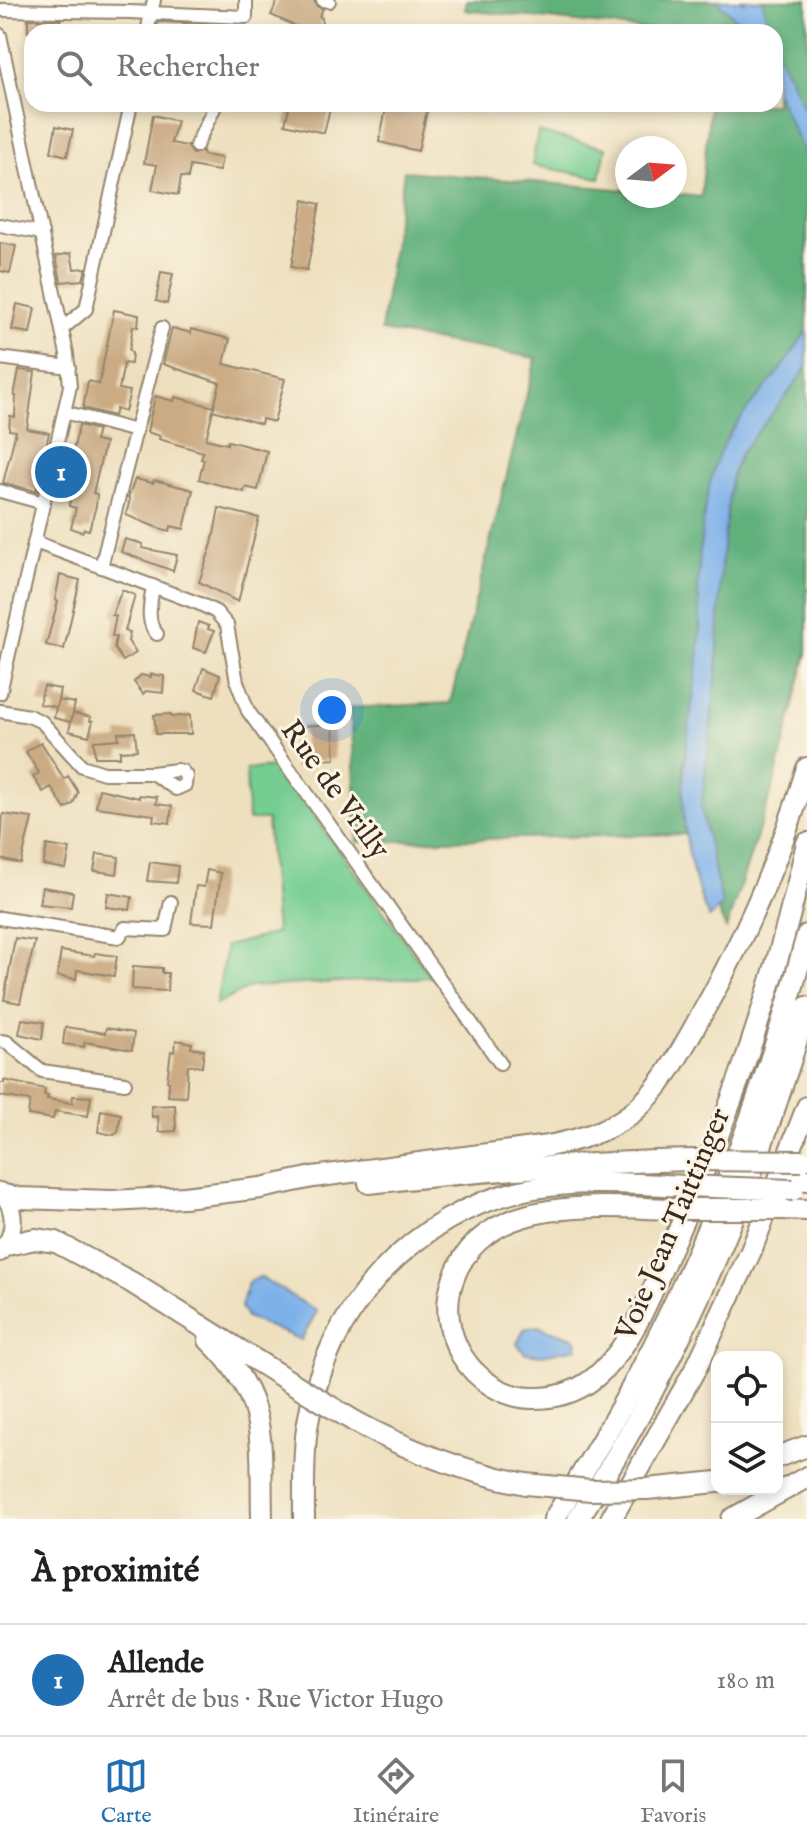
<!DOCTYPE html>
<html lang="fr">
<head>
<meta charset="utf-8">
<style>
  body { margin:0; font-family:"IM FELL English",serif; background:#f6f6f6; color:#222 }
  .controls { position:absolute; right:24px; bottom:24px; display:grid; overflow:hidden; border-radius:16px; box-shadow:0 4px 12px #0003 }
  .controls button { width:72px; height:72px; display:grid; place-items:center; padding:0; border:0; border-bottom:2px solid #e0e0e0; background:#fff; color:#222; font:40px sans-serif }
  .compass { position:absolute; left:615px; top:136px; width:72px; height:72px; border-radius:50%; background:#fff; box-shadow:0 4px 12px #0003; rotate:74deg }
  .you { position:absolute; left:332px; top:710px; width:28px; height:28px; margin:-20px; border:6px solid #fff; border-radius:50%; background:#1a73e8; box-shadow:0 0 0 12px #1a73e833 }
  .badge { display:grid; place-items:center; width:52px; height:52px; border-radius:50%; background:#1f6fb2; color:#fff; font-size:26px; font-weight:700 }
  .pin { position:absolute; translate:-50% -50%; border:4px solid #fff; box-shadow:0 2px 8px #0006 }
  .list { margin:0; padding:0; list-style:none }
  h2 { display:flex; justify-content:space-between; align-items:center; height:104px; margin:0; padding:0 32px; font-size:34px }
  h2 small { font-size:26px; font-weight:400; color:#767676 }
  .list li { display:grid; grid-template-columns:52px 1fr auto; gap:24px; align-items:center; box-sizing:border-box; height:112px; padding:0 32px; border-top:2px solid #e0e0e0 }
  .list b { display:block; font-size:30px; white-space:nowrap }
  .list p { margin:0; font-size:26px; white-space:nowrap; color:#767676 }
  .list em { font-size:26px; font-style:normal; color:#767676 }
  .icon { flex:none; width:44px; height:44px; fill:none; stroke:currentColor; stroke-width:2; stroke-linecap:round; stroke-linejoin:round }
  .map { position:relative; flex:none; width:807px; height:1519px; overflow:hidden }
  .search { position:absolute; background:#fff; box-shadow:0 4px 12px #0003; left:24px; right:24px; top:24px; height:88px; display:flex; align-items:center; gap:20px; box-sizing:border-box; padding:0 28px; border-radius:24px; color:#767676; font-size:30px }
  .sheet { height:216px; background:#fff }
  nav { display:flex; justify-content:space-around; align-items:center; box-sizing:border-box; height:112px; border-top:2px solid #e0e0e0; background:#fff; font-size:22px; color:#767676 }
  nav a { display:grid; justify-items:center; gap:4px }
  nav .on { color:#1f6fb2 }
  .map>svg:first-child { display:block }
  .green { fill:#75cd92; stroke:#587c58; stroke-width:2 }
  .forest { fill:#60b07c; stroke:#4e6d4d; stroke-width:2 }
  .water { fill:#7cb1ea; stroke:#5c6e84; stroke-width:2 }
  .building { fill:#cbab84 }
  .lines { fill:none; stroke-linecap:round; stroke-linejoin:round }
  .minor-casing { stroke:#94856e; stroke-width:16 }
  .major-casing { stroke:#94856e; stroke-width:20 }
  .highway-casing { stroke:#94856e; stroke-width:24 }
  .minor { stroke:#fff; stroke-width:12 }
  .major { stroke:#fff; stroke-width:16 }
  .highway { stroke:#fff; stroke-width:20 }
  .highway-bridge-casing { stroke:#94856e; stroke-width:24; stroke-linecap:butt }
  .highway-bridge { stroke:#fff; stroke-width:20 }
  .labels { text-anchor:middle; stroke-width:6; stroke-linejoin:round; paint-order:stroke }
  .street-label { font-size:30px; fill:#3b2a1e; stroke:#fcf5e5 }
</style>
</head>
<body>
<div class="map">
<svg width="807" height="1519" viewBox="0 0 807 1519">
  <rect width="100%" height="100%" fill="#fcf5e5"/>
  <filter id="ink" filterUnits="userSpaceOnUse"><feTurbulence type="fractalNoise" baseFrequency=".0125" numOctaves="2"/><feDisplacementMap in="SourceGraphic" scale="16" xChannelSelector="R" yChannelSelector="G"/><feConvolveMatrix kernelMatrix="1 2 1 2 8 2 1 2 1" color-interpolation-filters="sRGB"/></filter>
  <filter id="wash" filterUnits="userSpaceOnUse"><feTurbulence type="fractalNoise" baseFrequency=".006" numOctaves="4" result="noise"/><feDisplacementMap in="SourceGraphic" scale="32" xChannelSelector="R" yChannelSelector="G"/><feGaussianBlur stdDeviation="1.8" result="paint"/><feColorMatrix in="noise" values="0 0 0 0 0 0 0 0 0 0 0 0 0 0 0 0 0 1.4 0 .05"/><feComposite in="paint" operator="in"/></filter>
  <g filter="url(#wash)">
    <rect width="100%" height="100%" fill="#eee0bf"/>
    <!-- green -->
    <path class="green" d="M538,132L606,148L600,178L532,165Z
      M279,767L431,977L250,987L216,1005L226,946L276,933L267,820H248L246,769Z"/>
    <!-- forest -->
    <path class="forest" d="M467,0H807V653L774,784L726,929L685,834L357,842L350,708L450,703L536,358L381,331L404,171L627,190V196L675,194L701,197L710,104H775V32H669L465,10Z"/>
    <!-- water -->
    <path class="water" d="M716,0H739L745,3V0H762L770,32H744L737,20Z
      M775,47L807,114V160L775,90Z
      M807,330V366L792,388L740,454L731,478L721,565L717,672L701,808L722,905L709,918C701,903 698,888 693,872C669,782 695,721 700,633C701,616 698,600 698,584C699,549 705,491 717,459C730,425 758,398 780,370C790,357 798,344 807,330Z
      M260,1277L317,1311L301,1340L246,1317L241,1307L248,1282Z
      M538,1326L576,1339L577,1348L542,1355L525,1353L517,1344L524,1329Z"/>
    <g id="blocks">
      <!-- building -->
      <path class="building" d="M278,0H314L317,6L323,9L319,16L322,18L321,32H308L271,15Z
        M28,19L61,20L62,32H28Z
        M158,22L206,24V32H156Z
        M290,104H331L324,133L285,124Z
        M387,104L427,110L418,151L379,142Z
        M153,115L177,121L171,143L187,146L193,154L203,151V155L222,158L219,171L190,166L188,178L181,177L178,195L152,190L157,165L144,163Z
        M56,126L73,130L67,156L51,152Z
        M304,200L320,204L307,270L291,267Z
        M0,243L16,246L10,273L0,271Z
        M71,253L74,269L86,268L83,280L61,282L56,256Z
        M161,272L173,274L167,304L156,301Z
        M17,304L35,308L30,333L12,330Z
        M114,310L139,315L138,327L133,326L129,351L132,353L131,364L124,363L119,389L130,391L125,412L116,409L114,416L83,408L88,381L99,384Z
        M172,328L191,333V329L230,339L224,364L285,379L274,422L262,419L261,424L213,410L206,439L227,444L228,441L267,451L258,490L245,487L244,492L199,479L204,459H201L203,452L159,439L160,436L147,432L155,396L174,401L175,397L214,407L220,383L163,364Z
        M19,370L35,372L27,429L49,433L36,491L3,483L16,431L9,430L10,416L15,417L16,396H14Z
        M79,425L98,430L95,441L105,443L93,493L97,494L96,506L89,530L84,529L82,532L71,528L76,508L69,506L78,458L72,456Z
        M135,479L153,483L154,480L193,490L184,529L171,526L170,531L158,528L126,515L130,499L128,498Z
        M219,508L259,518L238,602L199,582L212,544Z
        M125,539L143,544L142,548L177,555L173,571L121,552Z
        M60,575L80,580L64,649L46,645L58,601L55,600Z
        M122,590L135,595L125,631L130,632L128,641L136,653L123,661L114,648L116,637L112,636L116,616L112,615Z
        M198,622L209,626L208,629L214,631L206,652L193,648Z
        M203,668L220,675L214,696L196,690Z
        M151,674L164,676L163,693L146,691L143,694L134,682L141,675L151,677Z
        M44,686L60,689L57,707L58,700L75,703L71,722L54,718L56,707L39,704Z
        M73,713L91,717L90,721H93L89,736L69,731Z
        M171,714L172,717L190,715L191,734H156L154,715Z
        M333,724L335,759L305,761L303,726Z
        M135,732L137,750L120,751V757H95L94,741L119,739L118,733Z
        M41,742L64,779L68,776L78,792L73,804L65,809L51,787L43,792L33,777L39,773L26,752Z
        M99,789L139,798V795L157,797L156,804L172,806L170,823L153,821L154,815L96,807Z
        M3,814L32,818L21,864L0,859Z
        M47,845L70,849L66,869L43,865Z
        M97,854L119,857L117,874L94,871Z
        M150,862L178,866L176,883L147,881Z
        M207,870L221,873L214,924L191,923L196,886L204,887Z
        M42,887L73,892L71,907L39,904Z
        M108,893L132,897L130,910L106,907Z
        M15,938L35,941L20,1003L4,1000Z
        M61,951L94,956L95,953L117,956L114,976L77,970L76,979L57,976Z
        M133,966L162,968V973H168L167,991L132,989Z
        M22,1019L44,1022L42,1039L19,1034Z
        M65,1027L105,1033L106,1028L134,1033L132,1050L85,1042L84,1047L63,1044Z
        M176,1040L192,1043L191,1048L204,1050L202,1067L188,1065L186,1097L168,1096L169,1082L167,1081L171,1051L174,1052Z
        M4,1080L45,1089L44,1095L48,1096L47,1099L72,1103L73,1096L91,1097L88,1116L55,1111L53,1119L28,1115L30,1101L0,1096V1083H4Z
        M175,1105L176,1131L159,1132L158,1116L152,1117L151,1106Z
        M101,1110L121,1114L118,1132L114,1135L98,1132Z"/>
    </g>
  </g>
  <g filter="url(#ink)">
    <use href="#blocks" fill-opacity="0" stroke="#94856e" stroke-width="2"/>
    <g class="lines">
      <defs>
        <path id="minor" d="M323,0L329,1
          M0,10L129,12L246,17V0
          M147,32L154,0
          M0,35L67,354L70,386L0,693
          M196,146L216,104
          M0,225L42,233
          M62,329L86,309L131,104
          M0,358L69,367
          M64,412L136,431
          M0,491L44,503
          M35,542L200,604L216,612L227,625L237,682L248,711L500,1063
          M101,567L162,328
          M153,586C151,602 145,622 157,634
          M0,711L29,716L42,722L82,766L104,773H152
          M177,770L182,771L186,776L185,785L176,789L152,773Z
          M0,918L119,937L125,928L165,930L171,902
          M0,1041L7,1042L42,1071L125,1083"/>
        <path id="major" d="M0,1191C18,1210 16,1234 0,1253"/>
        <path id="highway" d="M797,1179L807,1180
          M369,1183C478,1171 586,1162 696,1160
          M4,1195L19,1198L112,1201L184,1197L261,1188L313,1177L548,1146C578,1140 607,1132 632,1113C662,1088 680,1053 699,1019C744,940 781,856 807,768
          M678,1209C605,1208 483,1191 453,1280C444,1305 448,1333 462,1356C477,1380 503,1397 531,1398C558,1399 583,1390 602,1371C635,1339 652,1291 670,1250C729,1119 776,984 807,843
          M782,1209L807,1210
          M7,1245L35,1239L56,1242L131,1282L289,1381
          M209,1340C270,1399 260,1440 262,1519
          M354,1421C409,1451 465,1472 526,1484
          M777,1457L807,1446
          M647,1489L717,1482
          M304,1519C304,1489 303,1458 307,1428C324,1311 412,1212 529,1189C581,1179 634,1184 686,1186
          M554,1519C584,1471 614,1422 640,1372C713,1233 767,1086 807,935
          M578,1519C679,1361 754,1187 807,1007
          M611,1519L697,1366L751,1251L807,1107
          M732,1519L807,1477"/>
      </defs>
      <!-- minor casing -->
      <use href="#minor" class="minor-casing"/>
      <!-- major casing -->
      <use href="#major" class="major-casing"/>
      <!-- highway casing -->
      <use href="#highway" class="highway-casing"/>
      <!-- minor -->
      <use href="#minor" class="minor"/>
      <!-- major -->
      <use href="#major" class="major"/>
      <!-- highway -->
      <use href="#highway" class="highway"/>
      <defs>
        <path id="highway-bridge" d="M696,1160L802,1161
          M686,1186L793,1190
          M678,1209H782
          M289,1381L354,1421
          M526,1484L591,1490L647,1489"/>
      </defs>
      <!-- highway-bridge casing -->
      <use href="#highway-bridge" class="highway-bridge-casing"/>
      <!-- highway-bridge -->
      <use href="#highway-bridge" class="highway-bridge"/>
    </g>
  </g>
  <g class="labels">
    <!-- street labels -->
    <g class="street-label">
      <text transform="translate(336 789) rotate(54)" y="10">Rue de Vrilly</text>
      <text transform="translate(672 1224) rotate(-67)" y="10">Voie Jean Taittinger</text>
    </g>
  </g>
</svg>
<div class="controls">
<button><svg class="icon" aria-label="locate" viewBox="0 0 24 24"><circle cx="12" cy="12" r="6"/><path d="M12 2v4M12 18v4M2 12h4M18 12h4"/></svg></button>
<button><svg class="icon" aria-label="layers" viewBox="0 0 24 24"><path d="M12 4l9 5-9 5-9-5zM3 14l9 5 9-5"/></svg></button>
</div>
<svg class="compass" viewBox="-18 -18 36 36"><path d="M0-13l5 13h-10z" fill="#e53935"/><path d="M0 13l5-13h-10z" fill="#767676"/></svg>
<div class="you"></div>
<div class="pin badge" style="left:61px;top:472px">1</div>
<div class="search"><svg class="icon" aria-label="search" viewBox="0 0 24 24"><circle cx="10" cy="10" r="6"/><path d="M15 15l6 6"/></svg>Rechercher</div>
</div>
<section class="sheet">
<h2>À proximité<small></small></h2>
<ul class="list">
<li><span class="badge">1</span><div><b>Allende</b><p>Arrêt de bus · Rue Victor Hugo</p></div><em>180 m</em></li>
</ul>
</section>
<nav>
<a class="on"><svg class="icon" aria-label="map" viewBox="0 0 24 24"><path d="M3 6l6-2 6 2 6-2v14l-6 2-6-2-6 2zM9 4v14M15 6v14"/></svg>Carte</a>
<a><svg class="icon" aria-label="directions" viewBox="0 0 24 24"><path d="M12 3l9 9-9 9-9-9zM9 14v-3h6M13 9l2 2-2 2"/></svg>Itinéraire</a>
<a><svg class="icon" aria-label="saved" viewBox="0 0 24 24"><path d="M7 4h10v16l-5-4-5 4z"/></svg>Favoris</a>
</nav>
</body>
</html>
